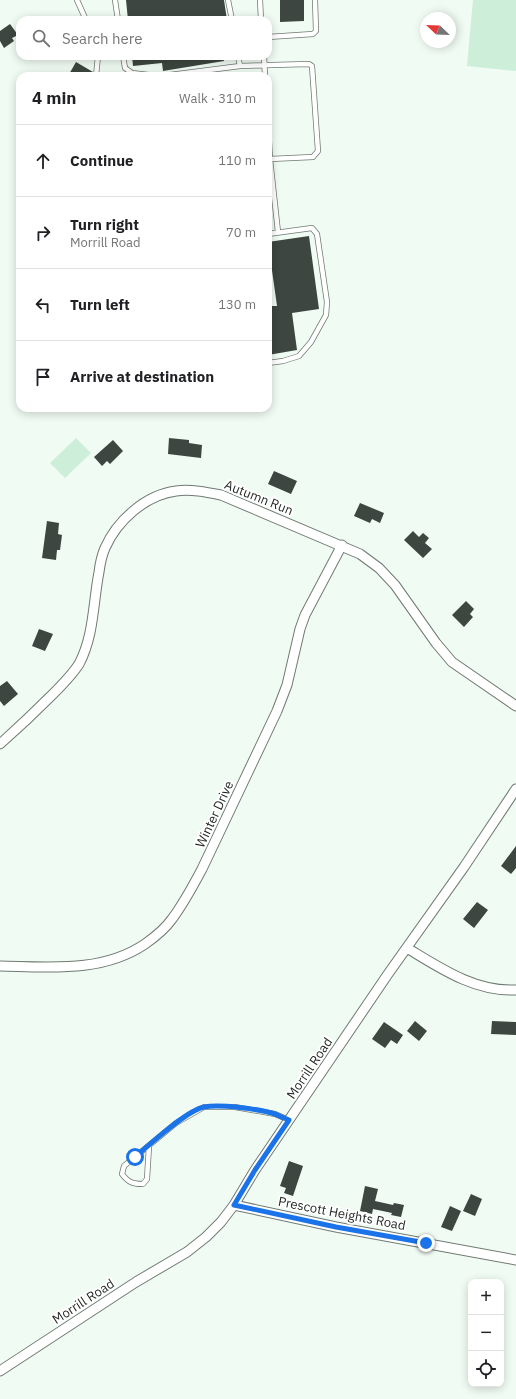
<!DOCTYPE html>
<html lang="en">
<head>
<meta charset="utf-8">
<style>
  body { margin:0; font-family:"IBM Plex Sans",sans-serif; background:#f2f2f2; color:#202124 }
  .controls { position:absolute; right:12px; bottom:12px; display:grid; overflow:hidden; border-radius:8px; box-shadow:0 2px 10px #0003 }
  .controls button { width:36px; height:36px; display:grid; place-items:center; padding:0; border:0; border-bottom:1px solid #e0e0e0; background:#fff; color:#202124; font:20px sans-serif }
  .compass { position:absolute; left:420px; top:12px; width:36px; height:36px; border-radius:50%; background:#fff; box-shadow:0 2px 10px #0003; rotate:293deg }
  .stop { position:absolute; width:12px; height:12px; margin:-9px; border:3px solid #1a73e8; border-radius:50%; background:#fff }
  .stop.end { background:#1a73e8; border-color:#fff; box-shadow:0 1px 4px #0008 }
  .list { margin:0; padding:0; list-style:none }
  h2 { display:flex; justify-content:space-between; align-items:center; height:52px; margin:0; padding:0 16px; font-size:17px }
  h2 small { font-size:13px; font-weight:400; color:#757577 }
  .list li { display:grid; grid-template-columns:26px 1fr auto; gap:12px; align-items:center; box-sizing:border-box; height:72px; padding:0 16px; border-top:1px solid #e0e0e0 }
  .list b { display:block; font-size:15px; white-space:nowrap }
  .list p { margin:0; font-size:13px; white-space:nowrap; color:#757577 }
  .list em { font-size:13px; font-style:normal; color:#757577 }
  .icon { flex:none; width:22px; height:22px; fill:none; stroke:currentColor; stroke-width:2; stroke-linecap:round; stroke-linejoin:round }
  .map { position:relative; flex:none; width:516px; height:1399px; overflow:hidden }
  .search { position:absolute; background:#fff; box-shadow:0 2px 10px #0003; left:16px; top:16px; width:256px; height:44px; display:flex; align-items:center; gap:10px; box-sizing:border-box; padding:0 14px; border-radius:12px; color:#757577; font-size:15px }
  .panel { position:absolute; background:#fff; box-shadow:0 2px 10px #0003; left:16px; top:72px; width:256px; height:340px; border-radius:12px }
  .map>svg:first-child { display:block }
  .green { fill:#cdeed8 }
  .building { fill:#3d4640 }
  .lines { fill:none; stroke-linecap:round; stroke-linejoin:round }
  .service-casing { stroke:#707a73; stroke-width:6 }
  .minor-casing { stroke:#707a73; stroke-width:11 }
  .service { stroke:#fff; stroke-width:4.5 }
  .minor { stroke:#fff; stroke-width:9 }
  .route { stroke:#1a73e8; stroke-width:5 }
  .labels { text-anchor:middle; stroke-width:4; stroke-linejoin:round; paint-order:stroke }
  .street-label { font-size:13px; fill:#252926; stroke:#fff }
</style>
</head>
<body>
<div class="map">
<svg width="516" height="1399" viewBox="0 0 516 1399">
  <rect width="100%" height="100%" fill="#f0fbf3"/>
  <!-- green -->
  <path class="green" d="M473,0H516V71L467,66Z
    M76,438L91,453L65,478L50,463Z"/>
  <!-- building -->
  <path class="building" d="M126,0H224L227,20H128Z
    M280,0H304V21L280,22Z
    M10,24L18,35L12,38L14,41L4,48L0,41V31Z
    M132,56H223L224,61L163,71L162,63L133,66Z
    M76,62L93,72L92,76H68Z
    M309,236L319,309L292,313L297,350L268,355V306H277L268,242Z
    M169,438L189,440V443L202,445L201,458L168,454Z
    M113,440L123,451L110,464L107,461L102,466L94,457Z
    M274,471L297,481L291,494L268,484Z
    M360,503L384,513L380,523L372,519L370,523L354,516Z
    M47,521L59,523L58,534L62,535L60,550H57L56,560L42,558Z
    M413,531L419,537L423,533L429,538L425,543L432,549L423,558L404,540Z
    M466,601L474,609L470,614L473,617L464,627L452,615Z
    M39,629L53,634L45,651L32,646Z
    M7,681L18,694L4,706L0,701V686Z
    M516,846V868L511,874L501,866Z
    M477,902L488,910L474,928L463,919Z
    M415,1021L427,1031L419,1041L407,1031Z
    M492,1021L516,1022V1035L491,1034Z
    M384,1022L403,1035L397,1044L391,1040L385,1048L372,1039Z
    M289,1161L303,1166L293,1196L284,1193L286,1188L280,1186Z
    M365,1186L378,1189L375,1201L393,1205L394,1203L404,1205L401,1217L391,1215L392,1213L373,1209L372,1214L360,1211Z
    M471,1194L482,1199L475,1216L463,1211Z
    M450,1206L461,1211L452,1231L441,1227Z"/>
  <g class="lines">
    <defs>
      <path id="service" d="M77,0L86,20
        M115,0L118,20
        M228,0L232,20
        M260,0L261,20
        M268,37L313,34L316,31L315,0
        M123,56L125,68L132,73L157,76
        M238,56L240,66
        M264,56L265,76
        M96,76L98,56
        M162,76L240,66L309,64L312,66L318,151L313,157L270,159
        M268,123L270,159L278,232
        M268,234L312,228L317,234L327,302L326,315L311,342L299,356L283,361L268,363
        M149,1146L147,1179L143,1184C132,1184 128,1182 122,1174L124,1166L176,1123L204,1107H235L275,1114L289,1120"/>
      <path id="minor" d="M0,744C18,728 36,711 53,694C62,685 72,675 79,664C94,636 93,603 99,572C100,564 102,555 105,548C117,521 145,495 176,491C191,489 206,492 221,495L360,554L379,568L395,585L436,643L452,662L516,706
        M407,948C440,968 475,992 516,990
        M0,966C50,967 102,973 145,944C155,937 165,929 172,919C184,903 193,886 202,869L277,711L287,685L300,629L305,615L342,545
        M234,1205L336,1227L516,1260
        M0,1371L136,1282L187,1252L206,1237L221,1222L234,1205L255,1170L388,974L464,867L516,789"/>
    </defs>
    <!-- service casing -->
    <use href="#service" class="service-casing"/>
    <!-- minor casing -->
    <use href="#minor" class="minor-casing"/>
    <!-- service -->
    <use href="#service" class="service"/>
    <!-- minor -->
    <use href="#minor" class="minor"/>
  </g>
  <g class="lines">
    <!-- route -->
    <path class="route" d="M135,1157C149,1145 187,1110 204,1107C220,1104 259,1109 275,1114C279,1116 284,1118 289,1120L255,1170L234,1205L336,1227L426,1243"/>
  </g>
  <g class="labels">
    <!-- street labels -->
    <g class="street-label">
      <text transform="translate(259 497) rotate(22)" y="5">Autumn Run</text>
      <text transform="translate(214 814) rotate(-65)" y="5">Winter Drive</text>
      <text transform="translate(309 1068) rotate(-56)" y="5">Morrill Road</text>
      <text transform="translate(342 1213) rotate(11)" y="5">Prescott Heights Road</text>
      <text transform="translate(83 1301) rotate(-33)" y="5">Morrill Road</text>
    </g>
  </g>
</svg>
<div class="controls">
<button>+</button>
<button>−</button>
<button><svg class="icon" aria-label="locate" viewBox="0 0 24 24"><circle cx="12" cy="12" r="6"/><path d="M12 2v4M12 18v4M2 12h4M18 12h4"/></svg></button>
</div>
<svg class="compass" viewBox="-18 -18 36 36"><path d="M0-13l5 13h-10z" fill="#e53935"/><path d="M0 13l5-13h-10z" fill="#757577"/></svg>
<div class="stop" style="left:135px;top:1157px"></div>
<div class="stop end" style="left:426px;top:1243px"></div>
<div class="search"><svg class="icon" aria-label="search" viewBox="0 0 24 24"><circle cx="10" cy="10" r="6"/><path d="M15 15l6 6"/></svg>Search here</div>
<section class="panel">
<h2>4 min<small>Walk · 310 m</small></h2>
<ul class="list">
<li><svg class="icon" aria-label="ahead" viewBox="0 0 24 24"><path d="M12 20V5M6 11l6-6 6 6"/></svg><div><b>Continue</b></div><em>110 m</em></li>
<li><svg class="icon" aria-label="right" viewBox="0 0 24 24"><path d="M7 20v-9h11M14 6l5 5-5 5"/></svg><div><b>Turn right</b><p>Morrill Road</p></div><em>70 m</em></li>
<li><svg class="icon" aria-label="left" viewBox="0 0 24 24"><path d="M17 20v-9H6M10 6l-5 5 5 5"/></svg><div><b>Turn left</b></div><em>130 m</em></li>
<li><svg class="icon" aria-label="arrive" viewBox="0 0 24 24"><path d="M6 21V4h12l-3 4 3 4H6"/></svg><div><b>Arrive at destination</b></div></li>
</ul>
</section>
</div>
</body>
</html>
